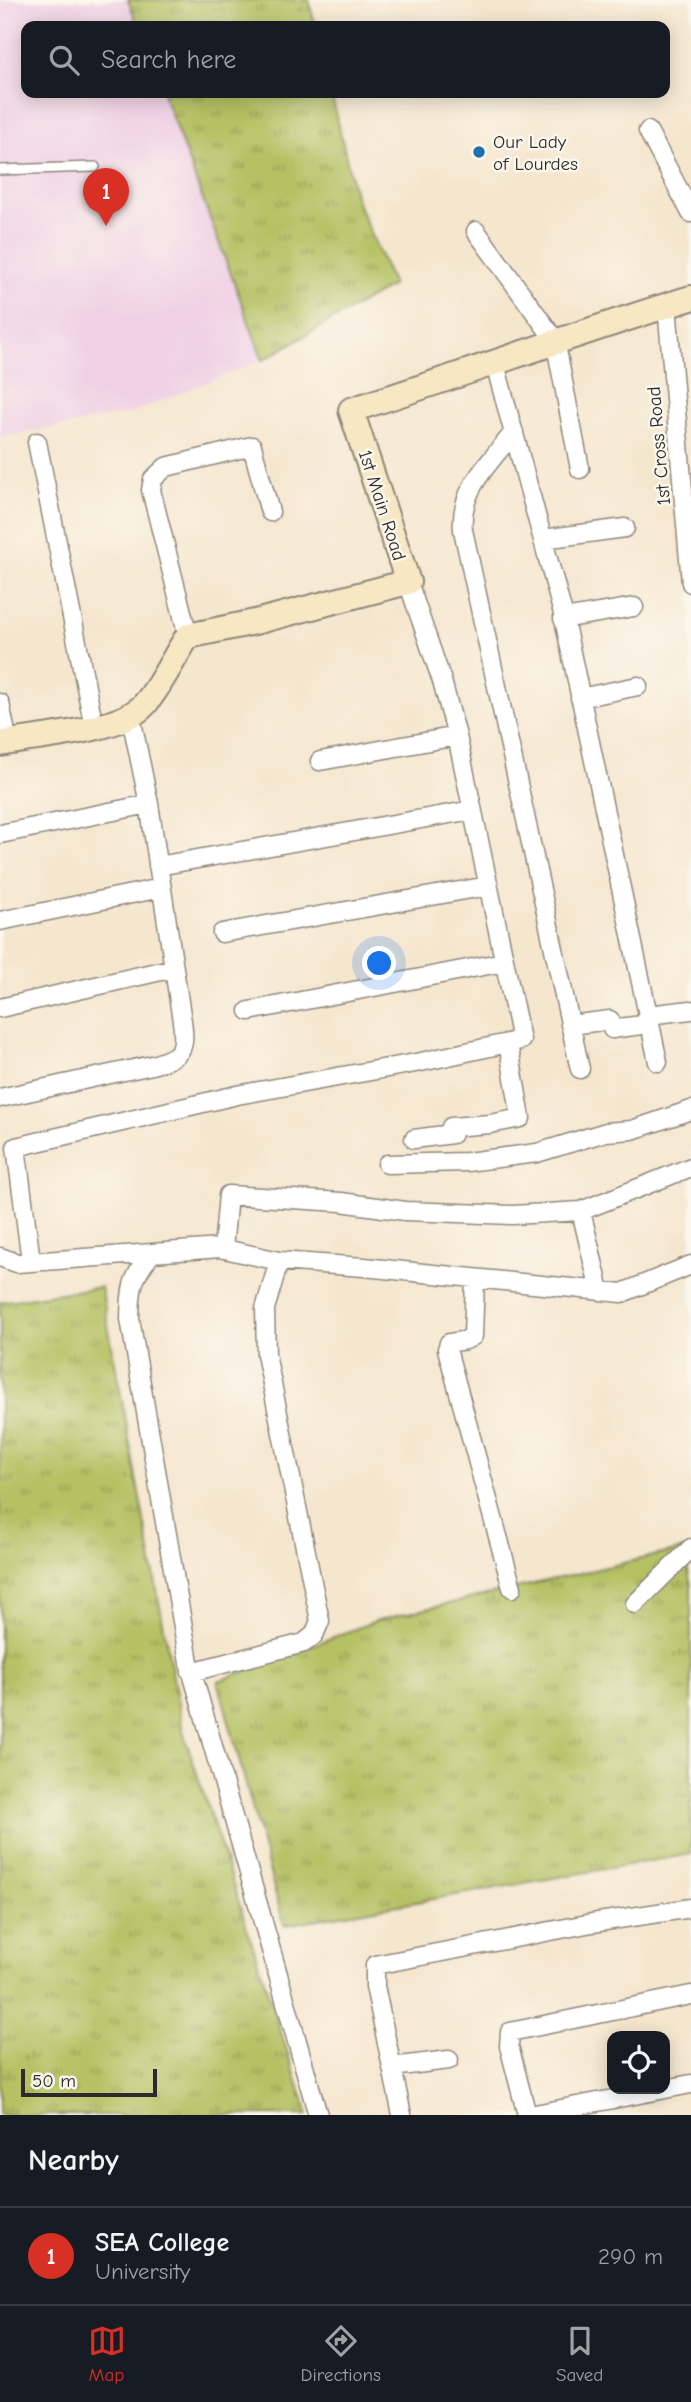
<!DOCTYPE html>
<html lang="en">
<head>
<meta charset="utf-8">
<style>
  body { margin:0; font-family:"Comic Neue",sans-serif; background:#20242c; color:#f1f3f6 }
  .controls { position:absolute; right:21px; bottom:21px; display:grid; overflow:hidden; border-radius:14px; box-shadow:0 4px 18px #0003 }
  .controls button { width:63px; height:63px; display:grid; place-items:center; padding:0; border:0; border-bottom:2px solid #363941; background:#171b24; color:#f1f3f6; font:35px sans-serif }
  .scale { position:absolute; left:21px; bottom:18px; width:136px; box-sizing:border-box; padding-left:7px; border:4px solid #2b2b2b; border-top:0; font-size:19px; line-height:24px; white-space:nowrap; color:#2b2b2b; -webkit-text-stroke:5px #fbf7ec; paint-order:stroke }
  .you { position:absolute; left:380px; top:964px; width:24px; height:24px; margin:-18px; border:5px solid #fff; border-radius:50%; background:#1a73e8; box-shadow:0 0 0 10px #1a73e833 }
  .badge { display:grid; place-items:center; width:46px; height:46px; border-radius:50%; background:#d93025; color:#fff; font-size:23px; font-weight:700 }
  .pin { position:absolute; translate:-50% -58px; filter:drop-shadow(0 2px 4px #0008) }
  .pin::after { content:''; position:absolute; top:37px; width:24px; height:21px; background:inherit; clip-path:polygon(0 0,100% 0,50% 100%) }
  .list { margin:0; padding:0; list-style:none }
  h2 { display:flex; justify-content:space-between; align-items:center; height:91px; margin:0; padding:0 28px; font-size:30px }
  h2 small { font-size:23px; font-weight:400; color:#9ea1a6 }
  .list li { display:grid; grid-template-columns:46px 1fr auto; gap:21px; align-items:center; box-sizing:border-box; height:98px; padding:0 28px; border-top:2px solid #363941 }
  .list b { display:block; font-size:26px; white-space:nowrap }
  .list p { margin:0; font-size:23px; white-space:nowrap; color:#9ea1a6 }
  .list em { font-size:23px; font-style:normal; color:#9ea1a6 }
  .icon { flex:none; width:38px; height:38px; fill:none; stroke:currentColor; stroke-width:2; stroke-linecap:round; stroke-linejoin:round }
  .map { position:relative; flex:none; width:691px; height:2115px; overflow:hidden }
  .search { position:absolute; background:#171b24; box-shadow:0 4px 18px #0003; left:21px; right:21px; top:21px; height:77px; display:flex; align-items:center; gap:18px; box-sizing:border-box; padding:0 24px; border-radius:14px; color:#9ea1a6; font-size:26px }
  .sheet { height:189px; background:#171b24 }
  nav { display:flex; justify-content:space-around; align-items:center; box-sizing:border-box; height:98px; border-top:2px solid #363941; background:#171b24; font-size:19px; color:#9ea1a6 }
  nav a { display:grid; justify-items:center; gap:4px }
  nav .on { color:#d93025 }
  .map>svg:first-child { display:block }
  .built { fill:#f0d0e5 }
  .grass { fill:url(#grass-tufts); stroke:#707647; stroke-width:2 }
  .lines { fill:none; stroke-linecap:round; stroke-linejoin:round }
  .lane-casing { stroke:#90887c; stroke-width:12 }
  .street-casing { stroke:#90887c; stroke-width:21 }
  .secondary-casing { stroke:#90887c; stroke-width:28 }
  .lane { stroke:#fff; stroke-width:9 }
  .street { stroke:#fff; stroke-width:18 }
  .secondary { stroke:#f7e8c3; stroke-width:24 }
  .poi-dot { fill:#1f6fb2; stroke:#fbf7ec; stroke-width:2.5 }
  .labels { text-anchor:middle; stroke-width:5; stroke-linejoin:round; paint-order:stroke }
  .poi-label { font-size:19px; fill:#2b2b2b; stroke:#fbf7ec; text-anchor:start }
  .street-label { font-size:19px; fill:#2b2b2b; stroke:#fbf7ec }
</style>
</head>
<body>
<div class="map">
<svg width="691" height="2115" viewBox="0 0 691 2115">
  <defs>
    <pattern id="grass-tufts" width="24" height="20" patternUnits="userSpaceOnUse" patternTransform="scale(1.75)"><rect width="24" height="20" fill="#b5c163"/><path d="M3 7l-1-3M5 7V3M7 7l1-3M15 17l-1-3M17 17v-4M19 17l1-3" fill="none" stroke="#939d52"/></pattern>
  </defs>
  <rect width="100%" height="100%" fill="#fbf7ec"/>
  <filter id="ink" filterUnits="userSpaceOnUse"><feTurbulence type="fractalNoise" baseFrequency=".0143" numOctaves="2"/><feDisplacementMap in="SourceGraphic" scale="14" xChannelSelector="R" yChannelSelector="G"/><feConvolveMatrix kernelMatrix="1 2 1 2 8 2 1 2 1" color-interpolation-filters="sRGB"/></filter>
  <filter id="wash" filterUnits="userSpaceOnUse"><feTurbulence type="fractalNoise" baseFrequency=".00686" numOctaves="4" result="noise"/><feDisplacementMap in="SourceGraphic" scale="28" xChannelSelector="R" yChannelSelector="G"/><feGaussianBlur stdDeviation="1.57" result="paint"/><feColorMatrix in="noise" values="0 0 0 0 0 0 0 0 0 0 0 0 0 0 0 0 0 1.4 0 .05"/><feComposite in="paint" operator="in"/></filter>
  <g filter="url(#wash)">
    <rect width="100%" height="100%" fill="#f5e6ce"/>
    <!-- built -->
    <path class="built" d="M0,0H128L138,26H26V93H163L263,360L131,413L0,438Z"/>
    <!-- grass -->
    <path class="grass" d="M128,0H309L315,26H138Z
      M163,93H331L356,199L393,285L263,360Z
      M101,1287L183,1731L308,2115H0V1302Z
      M684,1549L691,1586V1854L284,1925L218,1681L378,1620Z"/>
  </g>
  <g filter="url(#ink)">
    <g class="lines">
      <defs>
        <path id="lane" d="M0,170L95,167"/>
        <path id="street" d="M648,131L691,213
          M476,231L555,340L580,469
          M667,306L691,583
          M495,364L562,610L658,1062
          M514,432C490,463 459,489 463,530L580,1069
          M37,442L94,727
          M543,539L625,528
          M563,619L634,607
          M188,636L151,490L153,479L166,467L252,446L270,512
          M580,698L638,686
          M0,703L8,743
          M320,761L457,736
          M0,834L149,804
          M158,866L472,810
          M0,921L161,888
          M222,933L488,886
          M0,1008L174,968
          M249,1011L504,962
          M647,1015L691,1010
          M570,1025L610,1020L612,1029L649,1024
          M0,1098L152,1065C182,1056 186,1051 182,1021L149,804L131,717
          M414,1139L452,1134L451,1127L490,1124L521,1118L508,1043
          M387,1164L467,1162L537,1153L606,1132L632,1130L691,1110
          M581,1211L600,1291
          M223,1249L228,1195L341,1202L405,1211L512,1215L581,1211L691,1167
          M0,1257L17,1263L152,1253
          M31,1261L16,1147L237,1095L421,1062L521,1040L457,736L442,681L408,582
          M475,1279L473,1336L466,1340L449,1343L447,1349L512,1588
          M635,1604L691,1548
          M191,1672L304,1643L314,1635L320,1621L266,1354L265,1309L279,1261
          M392,2067L449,2060
          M318,2115L189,1662L130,1319C131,1286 131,1279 152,1253L220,1248L279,1261L364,1267L622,1293L691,1265
          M402,2115L375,1986V1965L592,1923L691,1908
          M527,2115L509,2046L510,2032L691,1995
          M530,2115L691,2084"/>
        <path id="secondary" d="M0,744C38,736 119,732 144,705C159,689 175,655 188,636L255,622L408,582L351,410C465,374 577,333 691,298"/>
      </defs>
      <!-- lane casing -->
      <use href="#lane" class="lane-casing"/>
      <!-- street casing -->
      <use href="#street" class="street-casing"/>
      <!-- secondary casing -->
      <use href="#secondary" class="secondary-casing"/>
      <!-- lane -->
      <use href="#lane" class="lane"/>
      <!-- street -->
      <use href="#street" class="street"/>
      <!-- secondary -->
      <use href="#secondary" class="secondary"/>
    </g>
  </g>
  <!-- markers -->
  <circle class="poi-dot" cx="479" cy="152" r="7"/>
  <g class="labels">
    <!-- poi labels -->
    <g class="poi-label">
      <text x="493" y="148">Our Lady<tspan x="493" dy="22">of Lourdes</tspan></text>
    </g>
    <!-- street labels -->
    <g class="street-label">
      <text transform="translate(658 446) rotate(-95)" y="7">1st Cross Road</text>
      <text transform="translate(383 505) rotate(72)" y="7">1st Main Road</text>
    </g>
  </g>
</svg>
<div class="controls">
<button><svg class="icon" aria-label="locate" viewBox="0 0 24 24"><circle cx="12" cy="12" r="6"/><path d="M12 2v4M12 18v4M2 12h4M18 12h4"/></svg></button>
</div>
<div class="scale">50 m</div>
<div class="you"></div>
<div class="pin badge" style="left:106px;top:226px">1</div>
<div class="search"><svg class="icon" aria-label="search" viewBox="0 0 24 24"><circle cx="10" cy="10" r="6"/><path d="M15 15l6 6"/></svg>Search here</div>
</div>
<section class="sheet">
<h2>Nearby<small></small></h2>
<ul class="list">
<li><span class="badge">1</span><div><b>SEA College</b><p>University</p></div><em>290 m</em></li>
</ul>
</section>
<nav>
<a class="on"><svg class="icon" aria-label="map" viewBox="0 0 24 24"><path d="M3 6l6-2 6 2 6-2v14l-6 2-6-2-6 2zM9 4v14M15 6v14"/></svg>Map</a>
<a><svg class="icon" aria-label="directions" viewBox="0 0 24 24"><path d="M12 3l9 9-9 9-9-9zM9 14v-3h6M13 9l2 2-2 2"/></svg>Directions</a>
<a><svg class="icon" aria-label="saved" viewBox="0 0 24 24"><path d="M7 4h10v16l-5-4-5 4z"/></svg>Saved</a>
</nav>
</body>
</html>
